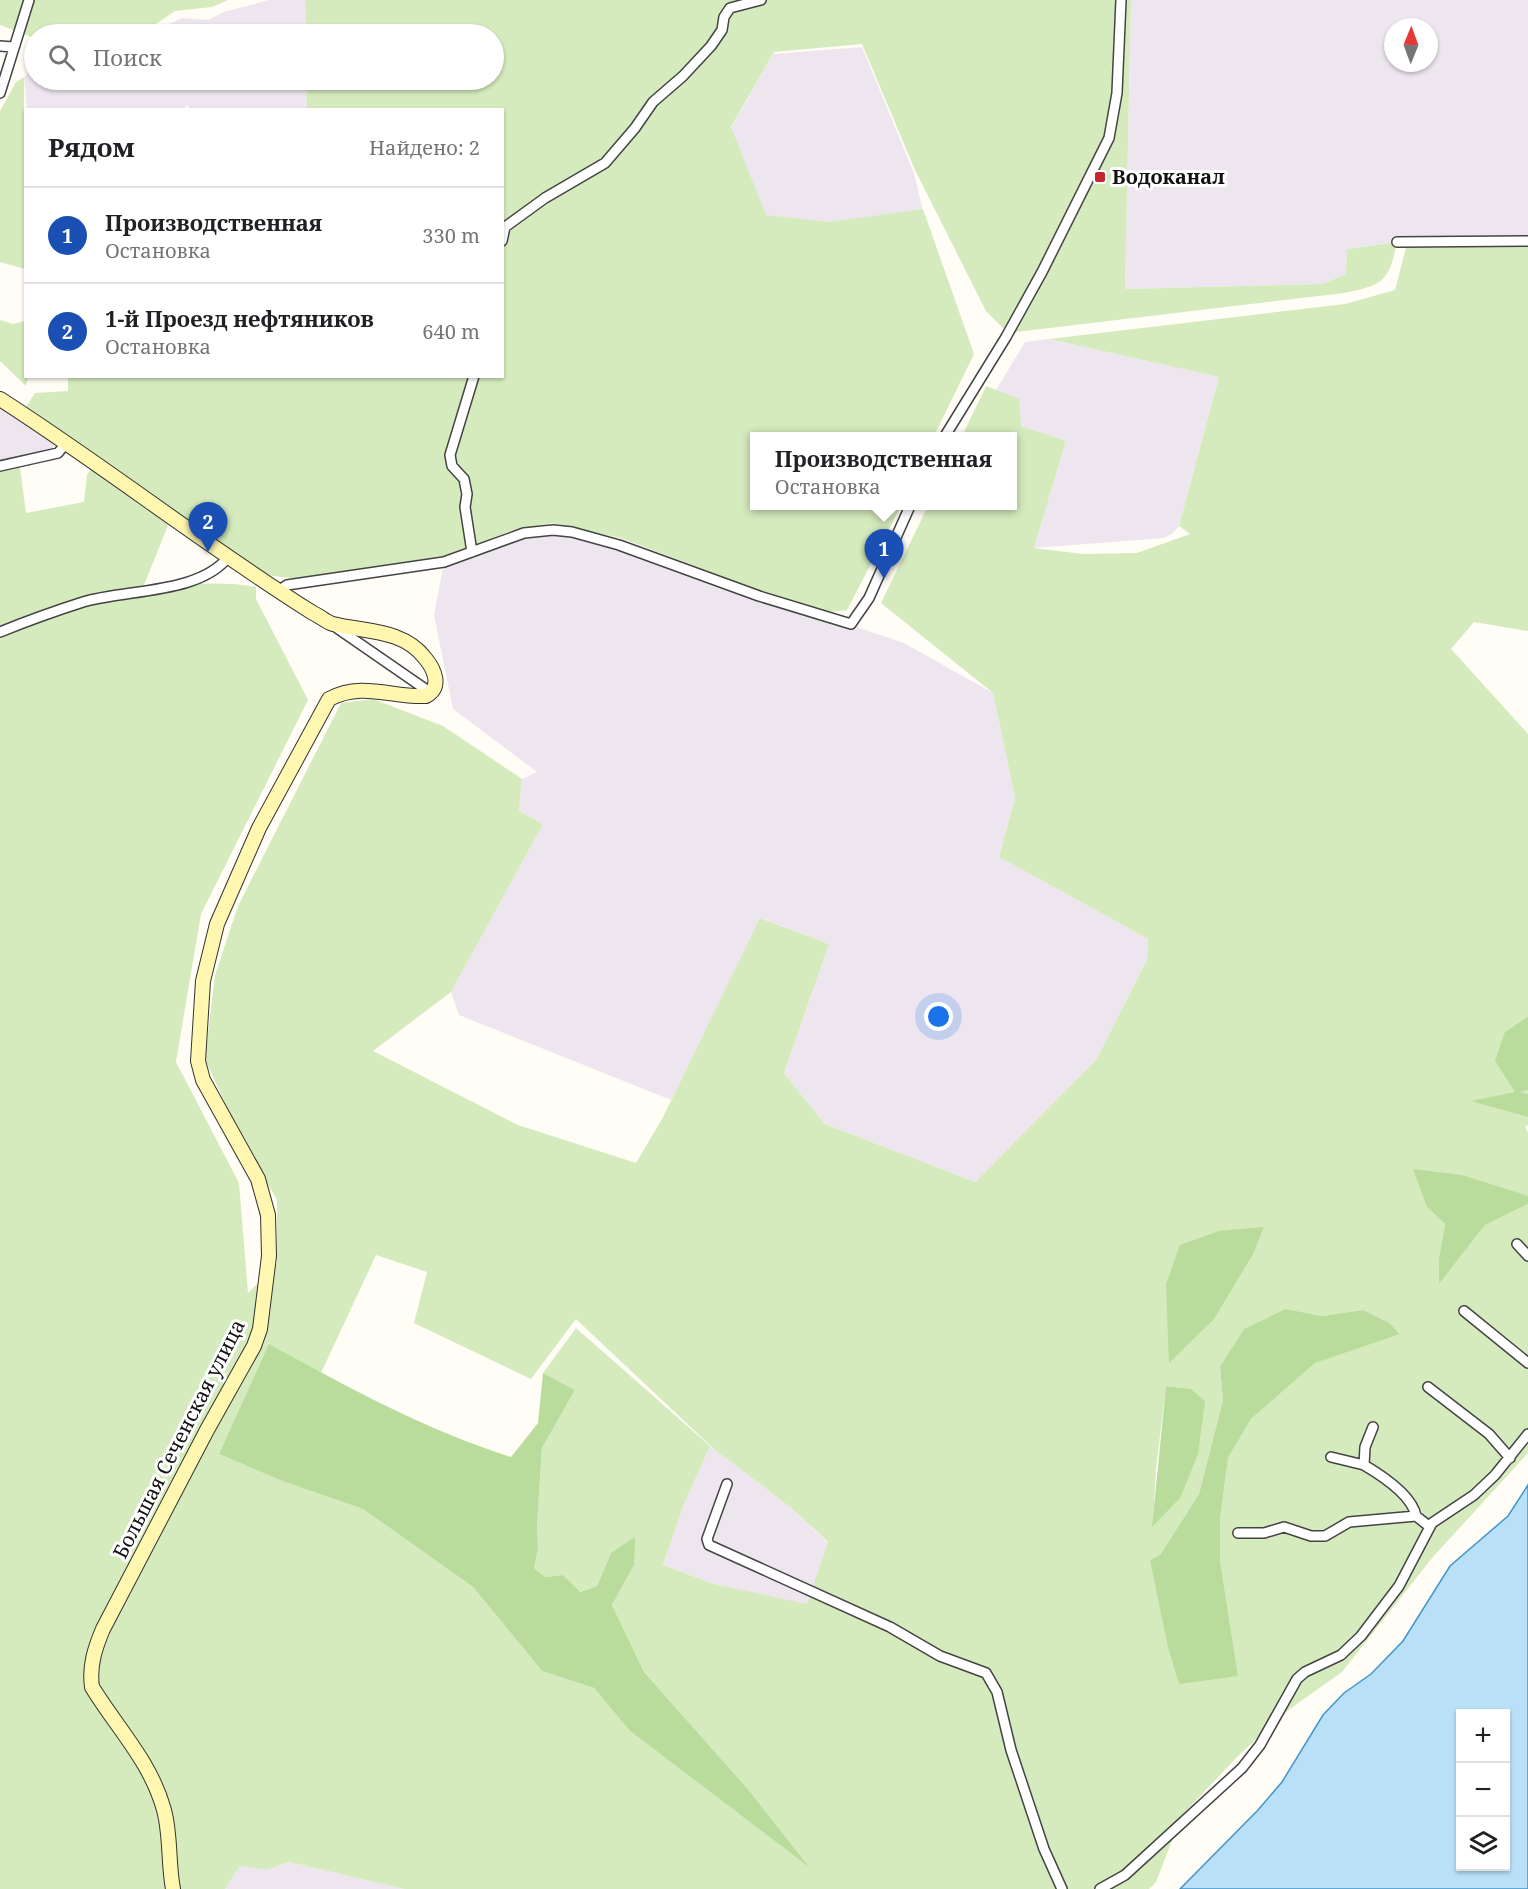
<!DOCTYPE html>
<html lang="ru">
<head>
<meta charset="utf-8">
<style>
  body { margin:0; font-family:"Noto Serif",serif; background:#f2f2f2; color:#202124 }
  .controls { position:absolute; right:18px; bottom:18px; display:grid; overflow:hidden; border-radius:0px; box-shadow:0 2px 4px #0004 }
  .controls button { width:54px; height:54px; display:grid; place-items:center; padding:0; border:0; border-bottom:2px solid #e0e0e0; background:#fff; color:#202124; font:30px sans-serif }
  .compass { position:absolute; left:1384px; top:18px; width:54px; height:54px; border-radius:50%; background:#fff; box-shadow:0 2px 4px #0004; rotate:1deg }
  .you { position:absolute; left:939px; top:1017px; width:21px; height:21px; margin:-15px; border:4px solid #fff; border-radius:50%; background:#1a73e8; box-shadow:0 0 0 9px #1a73e833 }
  .badge { display:grid; place-items:center; width:39px; height:39px; border-radius:50%; background:#c4262e; color:#fff; font-size:20px; font-weight:700 }
  .pin { position:absolute; translate:-50% -50px; filter:drop-shadow(0 2px 3px #0008) }
  .pin::after { content:''; position:absolute; top:32px; width:21px; height:18px; background:inherit; clip-path:polygon(0 0,100% 0,50% 100%) }
  .popup { position:absolute; left:750px; top:432px; width:267px; height:78px; box-sizing:border-box; display:grid; place-content:center; border-radius:0px; background:#fff; filter:drop-shadow(0 2px 4px #0005); font-size:20px; white-space:nowrap; color:#757577 }
  .popup b { font-size:22px; color:#202124 }
  .popup::after { content:''; position:absolute; left:50%; top:100%; margin-left:-12px; border:12px solid transparent; border-top-color:#fff }
  .list { margin:0; padding:0; list-style:none }
  h2 { display:flex; justify-content:space-between; align-items:center; height:78px; margin:0; padding:0 24px; font-size:26px }
  h2 small { font-size:20px; font-weight:400; color:#757577 }
  .list li { display:grid; grid-template-columns:39px 1fr auto; gap:18px; align-items:center; box-sizing:border-box; height:96px; padding:0 24px; border-top:2px solid #e0e0e0 }
  .list b { display:block; font-size:22px; white-space:nowrap }
  .list p { margin:0; font-size:20px; white-space:nowrap; color:#757577 }
  .list em { font-size:20px; font-style:normal; color:#757577 }
  .icon { flex:none; width:33px; height:33px; fill:none; stroke:currentColor; stroke-width:2; stroke-linecap:round; stroke-linejoin:round }
  .map { position:relative; flex:none; width:1528px; height:1889px; overflow:hidden }
  .search { position:absolute; background:#fff; box-shadow:0 2px 4px #0004; left:24px; top:24px; width:480px; height:66px; display:flex; align-items:center; gap:15px; box-sizing:border-box; padding:0 21px; border-radius:33px; color:#757577; font-size:22px }
  .panel { position:absolute; background:#fff; box-shadow:0 2px 4px #0004; left:24px; top:108px; width:480px; height:270px; border-radius:0px }
  .map>svg:first-child { display:block }
  .industrial { fill:#eee6ef; fill-rule:evenodd }
  .green { fill:#d5ebbd; fill-rule:evenodd }
  .forest { fill:#b9dc9c }
  .water { fill:#b9e0f7; stroke:#3f96cf; stroke-width:1.5; fill-rule:evenodd }
  .lines { fill:none; stroke-linecap:round; stroke-linejoin:round }
  .street-casing { stroke:#444; stroke-width:12 }
  .secondary-casing { stroke:#333; stroke-width:16 }
  .street { stroke:#fff; stroke-width:9 }
  .secondary { stroke:#fff6b0; stroke-width:14 }
  .poi-dot { fill:#c4262e; stroke:#fff; stroke-width:2 }
  .labels { text-anchor:middle; stroke-width:6; stroke-linejoin:round; paint-order:stroke }
  .poi-label { font-size:20px; font-weight:bold; fill:#111; stroke:#fff; text-anchor:start }
  .street-label { font-size:20px; fill:#111; stroke:#fff }
</style>
</head>
<body>
<div class="map">
<svg width="1528" height="1889" viewBox="0 0 1528 1889">
  <rect width="100%" height="100%" fill="#fffdf5"/>
  <!-- industrial -->
  <path class="industrial" d="M269,0H305L306,34H148L182,18L208,20L224,12Z
    M1131,0H1528V240H1408L1347,249L1346,274L1322,284L1125,289ZM1393,27H1429V63H1393Z
    M862,47L914,173L923,211L830,224L766,218L730,130L773,54Z
    M34,67V80H306L307,109L191,110L187,105L182,110L27,109L24,77Z
    M1049,339L1219,377L1179,526L1173,533L1164,538L1034,548L1066,441L1021,426L996,390L1025,342Z
    M0,405L51,439L54,445L51,451L0,463Z
    M572,532L904,643L993,693L1015,798L999,857L1148,939L1147,960L1096,1060L975,1182L825,1124L784,1073L829,944L761,918L671,1100L459,1015L451,992L543,824L519,811L522,779L537,772L453,709L434,615L444,562L524,533Z
    M710,1446L790,1507L828,1543L808,1605L714,1584L663,1565L684,1504Z
    M289,1862L404,1889H225L240,1866L267,1870Z"/>
  <!-- green -->
  <path class="green" d="M0,0H228L212,7L175,11L141,34H34V38L0,25Z
    M305,0H1131L1125,289L1322,284L1346,274L1347,249L1397,242C1389,281 1384,285 1344,293L1008,333L986,311L915,170L862,44L774,52L731,127L766,215L830,222L923,209L974,354L934,436H755V506H901L847,610L828,612L760,591L621,538L552,523L507,532L443,558L346,574L301,579L272,576L253,567L26,407L35,393L68,391V377L502,376V110L307,109L306,80H494V34H306Z
    M24,77L25,269L0,262V111L16,82Z
    M1408,240H1528V631L1474,622L1451,649L1528,734V1016L1505,1032L1516,1092L1528,1090V1094L1516,1092L1473,1101L1528,1117V1125L1525,1126L1528,1133V1196L1505,1189L1427,1207L1445,1224L1439,1258V1284L1485,1225L1528,1204V1453L1432,1558L1342,1672L1291,1708L1240,1754L1182,1815L1156,1882L1149,1889H404L289,1862L267,1870L240,1866L225,1889H0V637C76,608 174,572 256,587V599L308,700L201,914L176,1062L239,1183L248,1293L277,1264V1200L240,1136L205,1059L215,975L238,906L341,703L373,699L443,726L522,779L519,811L543,824L451,992L373,1051L518,1125L636,1163L662,1119L760,918L829,944L784,1073L825,1124L975,1182L1096,1060L1147,960L1148,939L999,857L1015,798L993,693L881,603L928,506H1013V436H962L986,386L1019,399L1021,426L1066,441L1034,548L1083,554L1137,553L1190,534L1179,526L1219,377L1049,339L1345,304L1395,290ZM376,1255L427,1272L414,1323L531,1379L576,1319L715,1450L790,1507L828,1542L807,1604L714,1584L663,1565L684,1504L710,1446L576,1328L543,1373L575,1390L542,1448L537,1525L538,1549L534,1568L545,1577L563,1575L579,1592L597,1586L611,1553L634,1565L612,1605L644,1672L746,1787L807,1865L630,1731L594,1688L542,1671L473,1587L363,1509L282,1481L219,1454L269,1345L321,1373ZM1286,1309L1322,1316L1363,1310L1400,1333L1315,1363L1251,1419L1228,1458L1220,1519V1560L1238,1676L1160,1555L1199,1494L1223,1400L1220,1367ZM1166,1386L1191,1389L1153,1522L1156,1469Z
    M0,320L13,324L25,321L26,376L28,377L26,386L0,361Z
    M20,467L26,513L84,502L87,475L92,467L169,523L144,585L81,600L0,627V470Z"/>
  <!-- forest -->
  <path class="forest" d="M1528,1016V1090L1519,1092L1528,1094V1117L1471,1101L1515,1092L1495,1061L1505,1032Z
    M1413,1169L1462,1175L1528,1196V1204L1485,1225L1439,1284V1258L1445,1224L1427,1207Z
    M1264,1227L1253,1254L1214,1319L1169,1363L1166,1284L1180,1245L1219,1231Z
    M1286,1309L1322,1316L1363,1310L1389,1323L1400,1334L1315,1363L1251,1419L1228,1458L1220,1519V1560L1238,1676L1179,1684L1168,1647L1150,1560L1160,1555L1199,1494L1223,1400L1220,1367L1244,1329Z
    M269,1344C347,1387 426,1430 511,1457L538,1423L543,1373L575,1390L542,1448L537,1525L538,1549L534,1568L545,1577L563,1575L580,1592L597,1586L611,1553L635,1537L634,1565L612,1605L644,1672L746,1787L809,1867L630,1731L594,1688L542,1671L473,1587L363,1509L282,1481L219,1454Z
    M1166,1386L1191,1389L1205,1401L1198,1454L1180,1498L1152,1527Z"/>
  <!-- water -->
  <path class="water" d="M1528,1485V1889H1180L1258,1810L1282,1782L1323,1715L1344,1693L1371,1674L1403,1641L1450,1566L1508,1516ZM1460,1714H1506V1866H1460Z"/>
  <g class="lines">
    <defs>
      <path id="street" d="M0,46L13,47
        M0,93L29,0
        M502,241L505,227L545,198L605,163L635,128L653,102L683,76L711,46L722,30L724,17L730,8L761,0
        M1397,242L1528,241
        M945,436L1006,337L1042,272L1109,138L1117,93L1121,0
        M0,466L58,453L67,442
        M472,552L465,507L467,494L464,479L452,466L450,455L474,376
        M278,591L287,585L444,562L524,533L553,530L572,532L619,545L759,596L851,624L869,598L910,506
        M337,628L431,693
        M0,632C27,621 55,611 83,602C126,589 201,594 229,556
        M1517,1244L1528,1256
        M1464,1311L1528,1363
        M1428,1387L1489,1434L1510,1458
        M1373,1427L1365,1447L1364,1465C1381,1475 1412,1495 1416,1516L1430,1527
        M1331,1457L1364,1465
        M727,1484L707,1539L709,1545L890,1627L940,1656L986,1673L997,1692L1011,1750L1044,1849L1062,1889
        M1238,1533H1264L1284,1527L1311,1536H1325L1349,1522L1416,1516
        M1100,1889L1125,1875L1242,1768L1260,1745L1297,1679L1305,1672L1341,1655L1361,1636L1399,1586L1432,1523L1474,1495L1495,1475L1528,1434"/>
      <path id="secondary" d="M0,399C106,467 206,546 313,613C320,616 326,622 333,624C365,632 403,629 425,658C435,670 442,687 426,696C392,698 363,681 329,699L259,828L217,924L203,981L198,1061L203,1080L258,1179L268,1215L269,1256L260,1329L254,1346L207,1430L103,1629C95,1648 89,1666 92,1687C117,1728 151,1762 164,1810C171,1836 168,1863 173,1889"/>
    </defs>
    <!-- street casing -->
    <use href="#street" class="street-casing"/>
    <!-- secondary casing -->
    <use href="#secondary" class="secondary-casing"/>
    <!-- street -->
    <use href="#street" class="street"/>
    <!-- secondary -->
    <use href="#secondary" class="secondary"/>
  </g>
  <!-- markers -->
  <rect class="poi-dot" x="1094" y="171" width="12" height="12" rx="3"/>
  <g class="labels">
    <!-- poi labels -->
    <g class="poi-label">
      <text x="1112" y="184">Водоканал</text>
    </g>
    <!-- street labels -->
    <g class="street-label">
      <text transform="translate(179 1439) rotate(-63)" y="7">Большая Сеченская улица</text>
    </g>
  </g>
</svg>
<div class="controls">
<button>+</button>
<button>−</button>
<button><svg class="icon" aria-label="layers" viewBox="0 0 24 24"><path d="M12 4l9 5-9 5-9-5zM3 14l9 5 9-5"/></svg></button>
</div>
<svg class="compass" viewBox="-18 -18 36 36"><path d="M0-13l5 13h-10z" fill="#e53935"/><path d="M0 13l5-13h-10z" fill="#757577"/></svg>
<div class="you"></div>
<div class="pin badge" style="left:884px;top:579px;background:#1a4fb4">1</div>
<div class="popup"><b>Производственная</b>Остановка</div>
<div class="pin badge" style="left:208px;top:552px;background:#1a4fb4">2</div>
<div class="search"><svg class="icon" aria-label="search" viewBox="0 0 24 24"><circle cx="10" cy="10" r="6"/><path d="M15 15l6 6"/></svg>Поиск</div>
<section class="panel">
<h2>Рядом<small>Найдено: 2</small></h2>
<ul class="list">
<li><span class="badge" style="background:#1a4fb4">1</span><div><b>Производственная</b><p>Остановка</p></div><em>330 m</em></li>
<li><span class="badge" style="background:#1a4fb4">2</span><div><b>1-й Проезд нефтяников</b><p>Остановка</p></div><em>640 m</em></li>
</ul>
</section>
</div>
</body>
</html>
